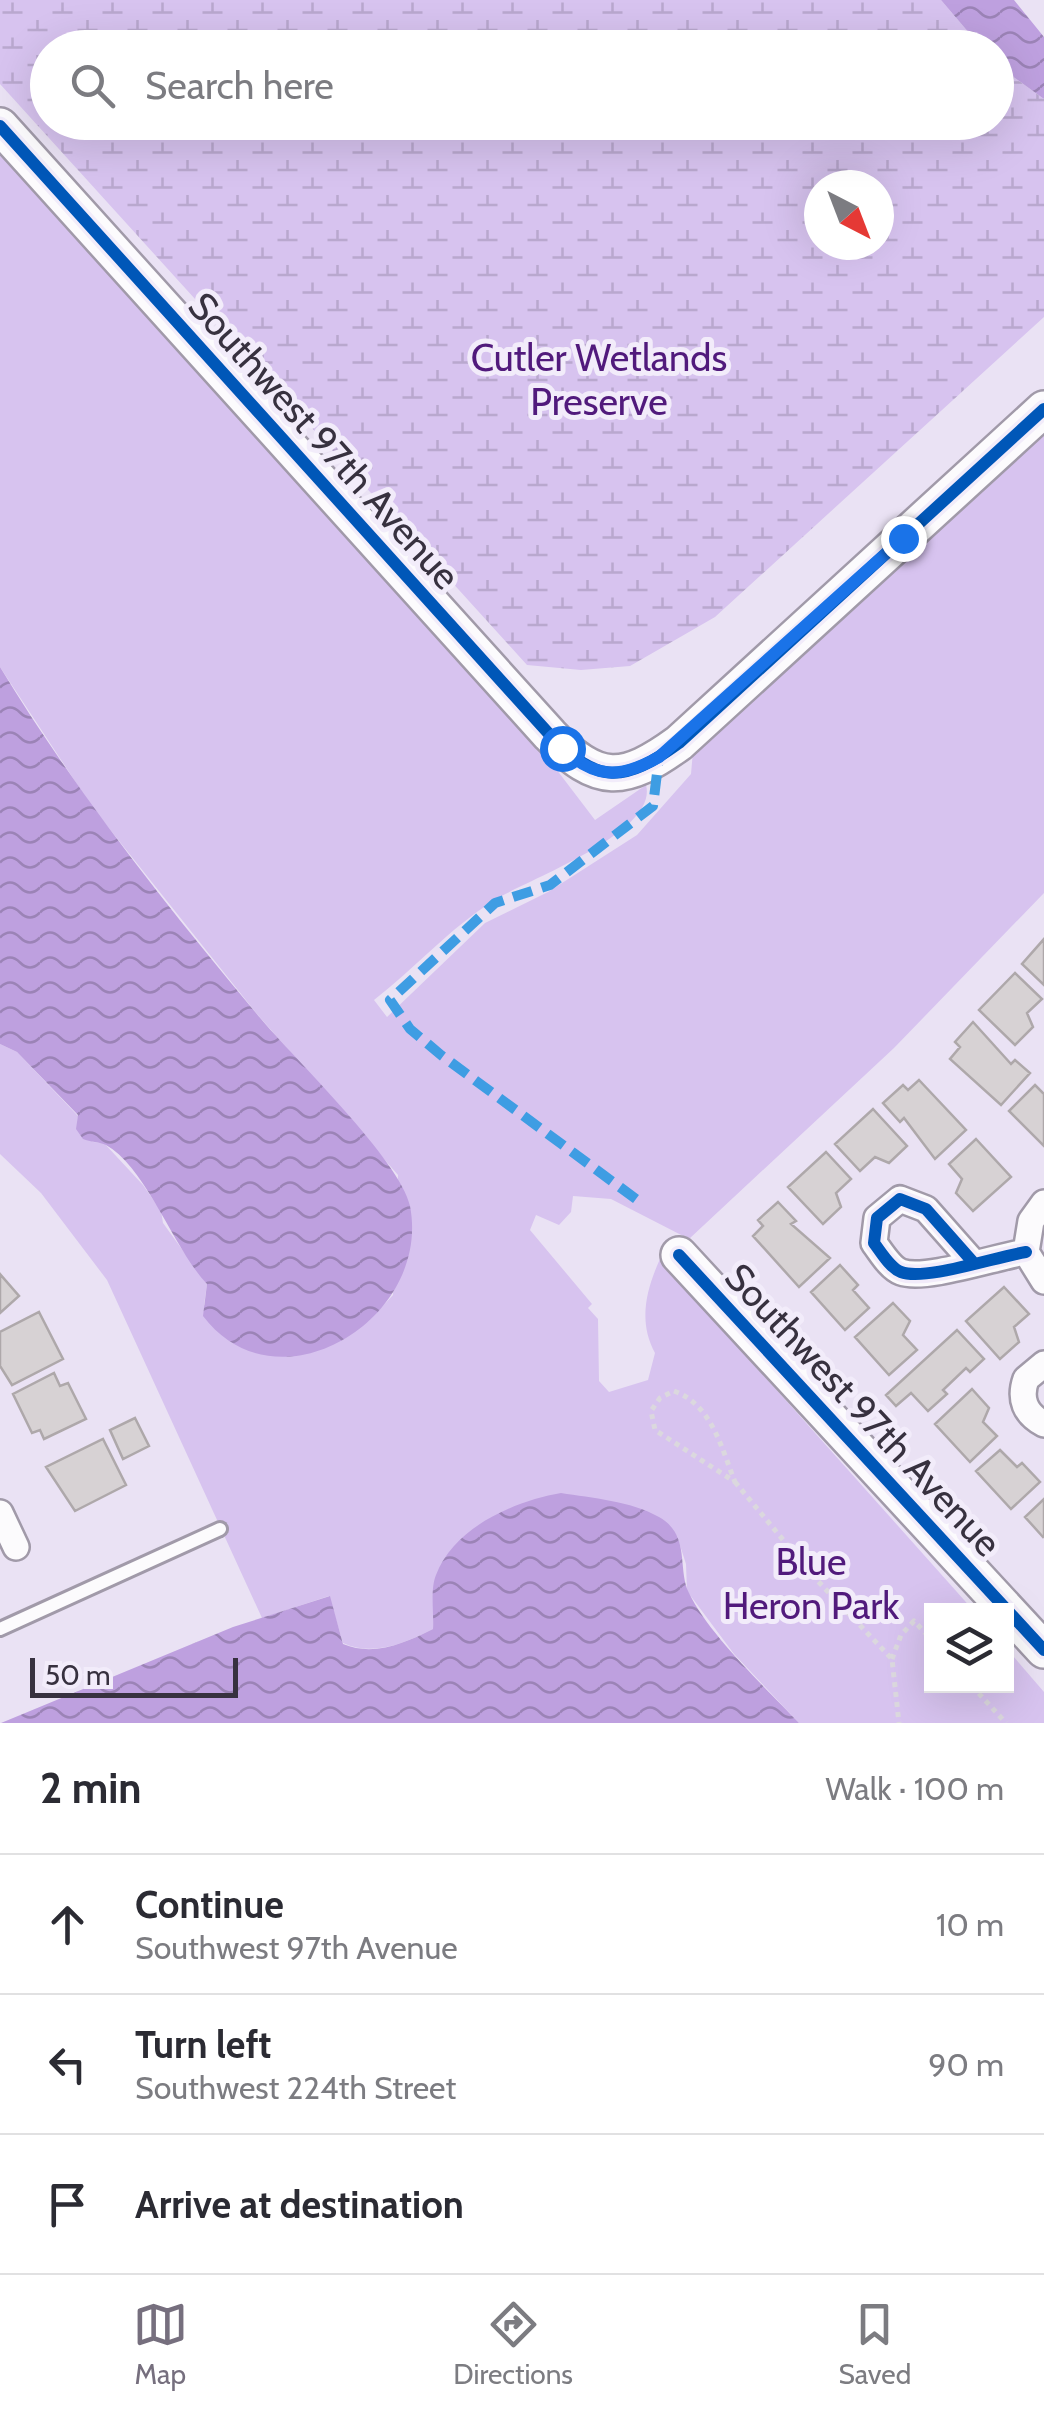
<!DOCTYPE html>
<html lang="en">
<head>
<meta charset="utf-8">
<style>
  body { margin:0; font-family:Cabin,sans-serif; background:#f2f2f3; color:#2b2b33 }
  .controls { position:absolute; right:30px; bottom:30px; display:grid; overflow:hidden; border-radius:0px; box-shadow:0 10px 40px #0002 }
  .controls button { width:90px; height:90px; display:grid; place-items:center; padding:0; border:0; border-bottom:2px solid #e1e1e2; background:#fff; color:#2b2b33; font:50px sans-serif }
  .compass { position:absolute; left:804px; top:170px; width:90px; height:90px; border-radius:50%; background:#fff; box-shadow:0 10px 40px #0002; rotate:138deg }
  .scale { position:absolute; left:30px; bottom:25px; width:208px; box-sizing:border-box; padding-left:10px; border:5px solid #37313f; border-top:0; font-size:28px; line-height:35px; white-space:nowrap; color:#37313f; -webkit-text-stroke:8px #f2ecfa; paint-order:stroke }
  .stop { position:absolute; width:30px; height:30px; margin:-22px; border:8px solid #1a73e8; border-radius:50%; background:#fff }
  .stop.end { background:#1a73e8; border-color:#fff; box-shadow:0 2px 10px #0008 }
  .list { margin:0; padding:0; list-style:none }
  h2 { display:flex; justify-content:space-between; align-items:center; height:130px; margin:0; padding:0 40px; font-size:42px }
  h2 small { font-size:32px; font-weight:400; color:#7c7c81 }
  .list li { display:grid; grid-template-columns:65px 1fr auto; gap:30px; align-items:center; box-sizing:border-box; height:140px; padding:0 40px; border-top:2px solid #e1e1e2 }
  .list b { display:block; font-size:38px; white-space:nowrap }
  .list p { margin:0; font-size:32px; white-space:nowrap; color:#7c7c81 }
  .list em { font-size:32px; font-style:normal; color:#7c7c81 }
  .icon { flex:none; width:55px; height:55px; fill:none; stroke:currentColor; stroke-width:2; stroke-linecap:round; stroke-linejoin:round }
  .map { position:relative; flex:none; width:1044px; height:1723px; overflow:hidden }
  .search { position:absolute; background:#fff; box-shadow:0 10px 40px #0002; left:30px; right:30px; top:30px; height:110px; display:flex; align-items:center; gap:25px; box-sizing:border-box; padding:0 35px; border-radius:55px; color:#7c7c81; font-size:38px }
  .sheet { height:550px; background:#fff }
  nav { display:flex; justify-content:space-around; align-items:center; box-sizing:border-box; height:140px; border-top:2px solid #e1e1e2; background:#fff; font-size:28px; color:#7c7c81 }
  nav a { display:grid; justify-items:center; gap:5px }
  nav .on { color:#766f7e }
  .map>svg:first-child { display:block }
  .green { fill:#d7c3ef }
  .wetland { fill:url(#wetland-marsh); fill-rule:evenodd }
  .water { fill:url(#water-waves) }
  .building { fill:#d7d2d4; stroke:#aea8aa; stroke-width:2.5 }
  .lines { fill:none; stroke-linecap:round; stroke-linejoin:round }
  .lane-casing { stroke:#a19aa9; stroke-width:18 }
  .street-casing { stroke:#a19aa9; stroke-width:30 }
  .secondary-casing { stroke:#a19aa9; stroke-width:40 }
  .path { stroke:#dbd8de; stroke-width:5; stroke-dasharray:5 5; stroke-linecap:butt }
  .lane { stroke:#fcfbfd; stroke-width:12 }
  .street { stroke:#fcfbfd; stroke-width:25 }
  .secondary { stroke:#fcfbfd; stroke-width:35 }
  .quiet { stroke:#3e9de3; stroke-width:10; stroke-dasharray:20 10; stroke-linecap:butt }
  .cycleway-casing { stroke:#f2ecfa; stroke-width:19 }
  .cycleway { stroke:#0057b8; stroke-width:12 }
  .route { stroke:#1a73e8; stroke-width:12 }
  .labels { text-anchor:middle; stroke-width:10; stroke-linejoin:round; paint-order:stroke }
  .park-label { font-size:38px; fill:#511a7c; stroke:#f2ecfa }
  .street-label { font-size:38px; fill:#37313f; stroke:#f2ecfa }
</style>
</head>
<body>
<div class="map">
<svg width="1044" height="1723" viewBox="0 0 1044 1723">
  <defs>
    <pattern id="wetland-marsh" width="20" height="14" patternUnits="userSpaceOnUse" patternTransform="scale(2.5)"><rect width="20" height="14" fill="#d7c3ef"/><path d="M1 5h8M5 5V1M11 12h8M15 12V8" fill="none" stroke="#b9a8ce"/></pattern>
    <pattern id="water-waves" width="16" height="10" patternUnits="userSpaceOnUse" patternTransform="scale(2.5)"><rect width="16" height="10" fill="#bea0df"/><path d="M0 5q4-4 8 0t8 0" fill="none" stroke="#9b83b6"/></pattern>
  </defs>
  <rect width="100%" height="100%" fill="#eae2f4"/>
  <!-- green -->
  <path class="green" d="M0,147L534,740L595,820L646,785C659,833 524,881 493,901C449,929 414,969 374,1000L387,1017L485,923L548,892L637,835L691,774L693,751L1044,429V893L894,1048L689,1239L611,1199L573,1196L571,1212L559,1225L536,1215L530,1230L592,1304L588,1308L598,1319L599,1381L609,1392L648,1380L655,1353C638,1322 646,1290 660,1259L973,1610H932V1686H1006L1007,1649L1044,1692V1723H799L734,1654L687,1591L686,1564L677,1536L660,1518L435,1604L433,1629C405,1643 374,1657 343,1643L329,1596L262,1618L107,1280L41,1193L0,1154V1044L17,1052L78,1116L77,1129L93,1142L104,1143L143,1185L161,1211L163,1223L207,1284L204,1305L283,1356C341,1346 353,1338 393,1295L398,1175L257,1014L92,807L0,667Z"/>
  <!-- wetland -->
  <path class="wetland" d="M0,0H941L981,47L48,48V122H996L997,65L1044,99V317L715,617L630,666L581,670L527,665L0,84ZM819,185H879V245H819Z"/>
  <!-- water -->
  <path class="water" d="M941,0H1014L1044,37V99L997,65L996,48L981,47Z
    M0,667C74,789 164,903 256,1013C291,1056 400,1159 410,1206C432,1319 277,1414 203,1316L207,1284C175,1251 146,1167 106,1145C100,1142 90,1142 83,1139L76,1129L78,1115L17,1052L0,1044Z
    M561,1493C592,1498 631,1501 659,1517C691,1535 677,1569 689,1593C709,1635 766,1688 799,1723H1L233,1627L330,1596L343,1644C374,1657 405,1643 433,1629C434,1613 430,1589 436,1575C454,1527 515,1501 561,1493Z"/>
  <!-- building -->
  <path class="building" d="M1044,939V985L1022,964Z
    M1015,973L1042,999L1027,1013L1033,1027L1015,1045L979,1010Z
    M973,1022L1011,1064L1015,1060L1030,1073L1001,1105L950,1059L960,1047L955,1042Z
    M919,1080L966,1130L935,1159L904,1118L900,1122L883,1103L903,1085L908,1090Z
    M1035,1085L1044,1094V1146L1009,1111Z
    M873,1109L907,1146L889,1163L875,1157L860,1171L835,1144Z
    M976,1139L1011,1177L973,1211L956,1193L962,1179L949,1164Z
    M826,1152L851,1179L836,1193L841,1207L823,1224L788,1187Z
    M778,1202L796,1221L791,1224L830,1258L799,1287L753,1236L763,1226L758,1220Z
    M840,1265L858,1285L853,1290L869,1308L845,1330L811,1292Z
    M0,1274L19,1296L0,1313Z
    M1004,1287L1029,1314L1014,1327L1019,1342L1000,1359L966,1321Z
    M893,1303L910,1321L903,1335L917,1350L889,1375L855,1337Z
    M39,1312L63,1359L12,1385L0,1366V1332Z
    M957,1330L984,1359L970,1372L966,1368L943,1390L947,1394L928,1411L911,1393L896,1406L886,1395Z
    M54,1373L60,1386L68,1383L86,1419L44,1439L40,1430L32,1433L13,1394Z
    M972,1389L989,1408L983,1422L997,1436L970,1462L935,1424Z
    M135,1418L149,1446L123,1459L110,1430Z
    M103,1439L126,1485L75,1511L46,1467Z
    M1000,1450L1017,1467L1022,1463L1040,1482L1011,1509L976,1471Z
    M1044,1499V1536L1043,1537L1025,1517Z"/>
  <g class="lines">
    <defs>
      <path id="lane" d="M0,1629L220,1529"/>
      <path id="street" d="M1044,1203L1031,1221L1026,1252L1044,1281
        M972,1261L926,1209L900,1199L877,1218L874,1243C881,1252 890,1268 901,1272C925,1281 995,1257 1026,1252
        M1044,1364L1026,1379C1019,1399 1025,1414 1044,1424
        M0,1513L16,1547"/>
      <path id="secondary" d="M0,126L550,735C598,785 624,783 679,743L1044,409
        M679,1255L1044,1650"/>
    </defs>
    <!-- lane casing -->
    <use href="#lane" class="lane-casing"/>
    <!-- street casing -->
    <use href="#street" class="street-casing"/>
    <!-- secondary casing -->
    <use href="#secondary" class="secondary-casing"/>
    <!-- path -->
    <path class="path" d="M674,1391C712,1405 721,1447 735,1482L655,1430L651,1411L660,1398Z
      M735,1482L814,1577L892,1659L899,1723
      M892,1659L901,1635L914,1621L932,1640
      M972,1686L1006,1723"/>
    <!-- lane -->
    <use href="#lane" class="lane"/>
    <!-- street -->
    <use href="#street" class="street"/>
    <!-- secondary -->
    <use href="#secondary" class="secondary"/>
    <!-- quiet -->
    <path class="quiet" d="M636,1199L441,1055L410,1029L390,1000L495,903L550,885L653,806L659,757"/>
    <defs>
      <path id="cycleway" d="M0,126L550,735C598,785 624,783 679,743L1044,409
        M679,1255L1044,1650
        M972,1261L926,1209L900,1199L877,1218L874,1243C881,1252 890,1268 901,1272C925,1281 995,1257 1026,1252"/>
    </defs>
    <!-- cycleway casing -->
    <use href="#cycleway" class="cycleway-casing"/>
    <!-- cycleway -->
    <use href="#cycleway" class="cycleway"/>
  </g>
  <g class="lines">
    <!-- route -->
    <path class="route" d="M562,748C595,779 620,779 659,757L903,538"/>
  </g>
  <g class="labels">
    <!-- park labels -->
    <g class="park-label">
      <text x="599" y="371">Cutler Wetlands<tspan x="599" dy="44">Preserve</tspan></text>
      <text x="811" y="1575">Blue<tspan x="811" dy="44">Heron Park</tspan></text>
    </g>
    <!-- street labels -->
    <g class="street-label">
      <text transform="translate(324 441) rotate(48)" y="13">Southwest 97th Avenue</text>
      <text transform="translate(863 1410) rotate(47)" y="13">Southwest 97th Avenue</text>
    </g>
  </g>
</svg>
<div class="controls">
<button><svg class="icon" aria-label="layers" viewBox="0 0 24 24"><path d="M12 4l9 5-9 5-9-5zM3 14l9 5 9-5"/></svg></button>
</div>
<svg class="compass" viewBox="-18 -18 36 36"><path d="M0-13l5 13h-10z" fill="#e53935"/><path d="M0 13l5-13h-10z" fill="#7c7c81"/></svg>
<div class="scale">50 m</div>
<div class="stop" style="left:562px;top:748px"></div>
<div class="stop end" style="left:903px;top:538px"></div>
<div class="search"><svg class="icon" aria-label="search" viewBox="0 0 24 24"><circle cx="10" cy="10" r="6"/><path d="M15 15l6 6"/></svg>Search here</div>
</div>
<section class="sheet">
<h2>2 min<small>Walk · 100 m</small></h2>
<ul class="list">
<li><svg class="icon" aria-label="ahead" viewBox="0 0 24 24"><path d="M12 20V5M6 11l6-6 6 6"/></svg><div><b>Continue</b><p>Southwest 97th Avenue</p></div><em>10 m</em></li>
<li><svg class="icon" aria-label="left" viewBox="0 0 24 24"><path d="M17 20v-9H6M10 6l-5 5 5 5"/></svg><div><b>Turn left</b><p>Southwest 224th Street</p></div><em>90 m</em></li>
<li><svg class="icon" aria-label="arrive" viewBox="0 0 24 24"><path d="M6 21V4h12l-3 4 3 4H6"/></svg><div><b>Arrive at destination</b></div></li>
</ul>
</section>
<nav>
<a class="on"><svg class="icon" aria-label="map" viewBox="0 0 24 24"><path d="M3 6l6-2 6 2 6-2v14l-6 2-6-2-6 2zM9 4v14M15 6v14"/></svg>Map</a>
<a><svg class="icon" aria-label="directions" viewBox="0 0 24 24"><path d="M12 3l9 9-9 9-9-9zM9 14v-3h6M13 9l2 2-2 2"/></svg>Directions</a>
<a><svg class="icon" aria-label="saved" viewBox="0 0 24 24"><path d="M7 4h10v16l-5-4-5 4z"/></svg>Saved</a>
</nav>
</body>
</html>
